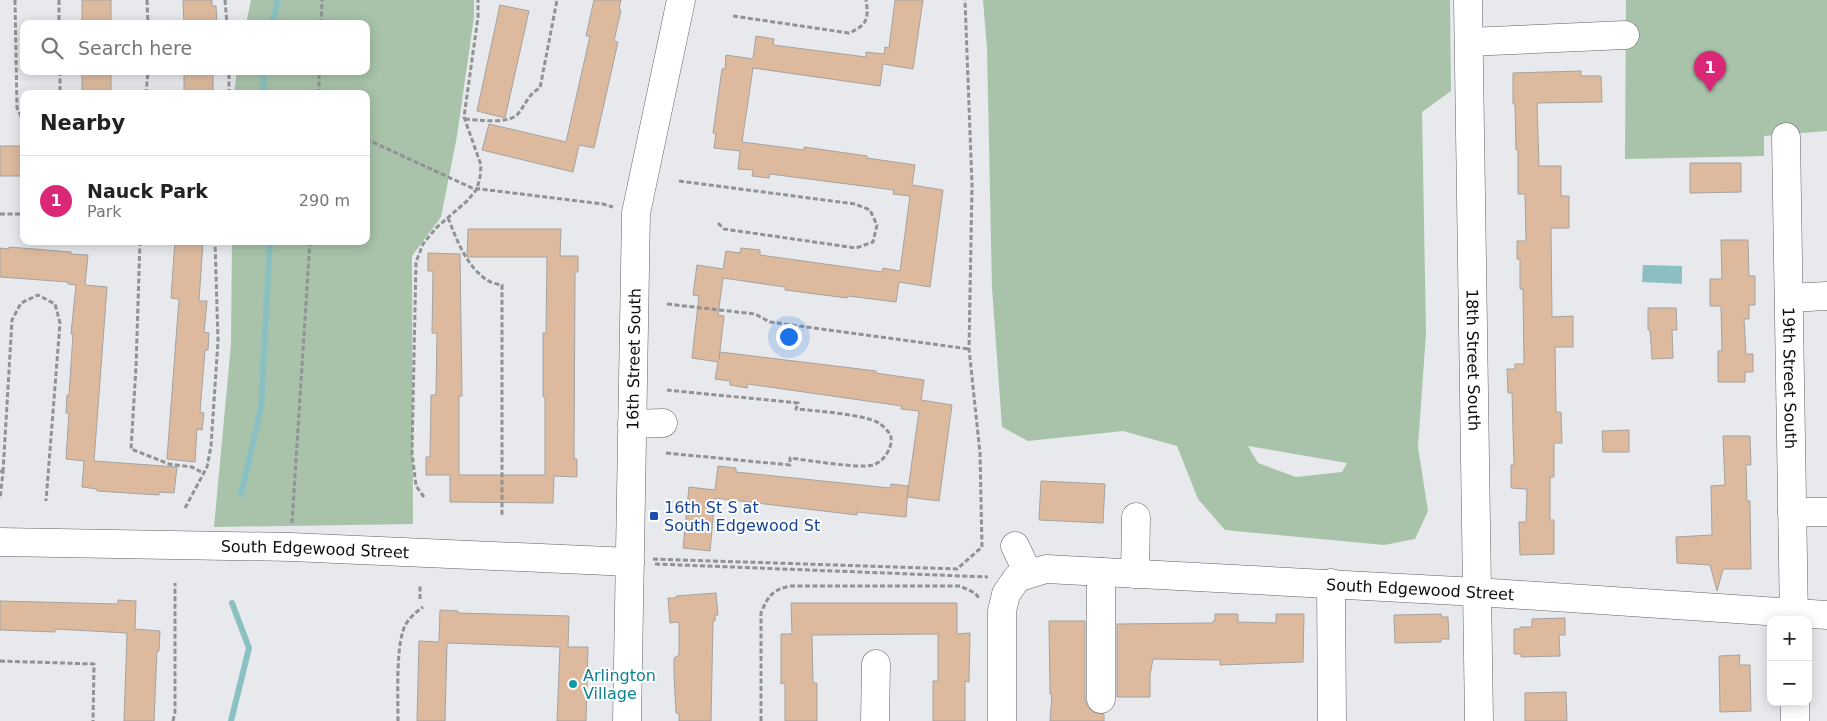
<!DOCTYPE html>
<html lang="en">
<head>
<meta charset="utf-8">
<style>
  body { margin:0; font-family:"DejaVu Sans",sans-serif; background:#f6f6f6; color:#222 }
  .controls { position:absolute; right:15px; bottom:15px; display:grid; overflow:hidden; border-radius:10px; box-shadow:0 2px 12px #0003 }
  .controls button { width:45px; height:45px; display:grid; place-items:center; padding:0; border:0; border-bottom:1px solid #e0e0e0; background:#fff; color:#222; font:25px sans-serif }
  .you { position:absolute; left:788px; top:336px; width:18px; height:18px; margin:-12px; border:4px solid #fff; border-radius:50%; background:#1a73e8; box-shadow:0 0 0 8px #1a73e833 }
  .badge { display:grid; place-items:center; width:32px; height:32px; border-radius:50%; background:#db2777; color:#fff; font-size:16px; font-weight:700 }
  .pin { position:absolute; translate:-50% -41px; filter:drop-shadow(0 1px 2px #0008) }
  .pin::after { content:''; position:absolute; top:26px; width:18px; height:15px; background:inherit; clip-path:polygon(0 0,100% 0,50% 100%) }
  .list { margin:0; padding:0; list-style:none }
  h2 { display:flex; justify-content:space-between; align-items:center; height:65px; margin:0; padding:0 20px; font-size:21px }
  h2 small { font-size:16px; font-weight:400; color:#767676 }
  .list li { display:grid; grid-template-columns:32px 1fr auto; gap:15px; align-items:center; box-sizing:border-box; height:90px; padding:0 20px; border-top:1px solid #e0e0e0 }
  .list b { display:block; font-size:19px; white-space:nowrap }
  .list p { margin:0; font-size:16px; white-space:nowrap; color:#767676 }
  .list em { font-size:16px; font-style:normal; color:#767676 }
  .icon { flex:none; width:28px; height:28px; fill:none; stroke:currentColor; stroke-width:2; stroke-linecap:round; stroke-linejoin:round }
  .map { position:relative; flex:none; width:1827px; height:721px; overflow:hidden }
  .search { position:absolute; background:#fff; box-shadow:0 2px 12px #0003; left:20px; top:20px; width:350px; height:55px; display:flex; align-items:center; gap:12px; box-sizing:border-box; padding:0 18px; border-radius:10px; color:#767676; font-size:19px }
  .panel { position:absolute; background:#fff; box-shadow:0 2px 12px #0003; left:20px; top:90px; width:350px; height:155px; border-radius:10px }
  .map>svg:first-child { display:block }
  .green { fill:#a8c3a9; fill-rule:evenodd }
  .water { fill:#8ac0c1 }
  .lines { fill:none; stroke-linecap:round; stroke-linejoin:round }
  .stream { stroke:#8ac0c1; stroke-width:6 }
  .building { fill:#ddba9e; stroke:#a5a2a0 }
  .minor-casing { stroke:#606265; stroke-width:29 }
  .path { stroke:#909294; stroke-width:3; stroke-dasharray:5 2.5; stroke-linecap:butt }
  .minor { stroke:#fff; stroke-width:28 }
  .transit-dot { fill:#1a4fb4; stroke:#fff; stroke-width:2 }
  .culture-dot { fill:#0f9aa8; stroke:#fff; stroke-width:2 }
  .labels { text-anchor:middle; stroke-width:4; stroke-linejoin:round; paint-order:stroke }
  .street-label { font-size:16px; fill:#0d0e0f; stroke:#fff }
  .transit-label { font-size:16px; fill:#164399; stroke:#fff; text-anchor:start }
  .culture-label { font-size:16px; fill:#0d838f; stroke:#fff; text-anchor:start }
</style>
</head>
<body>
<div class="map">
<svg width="1827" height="721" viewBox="0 0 1827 721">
  <rect width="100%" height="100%" fill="#e7e9ec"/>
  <!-- green -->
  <path class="green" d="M251,0H474V17L457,136L441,217L412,256L413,524L214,527L231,344L232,241H366V94H234L237,71H366V24H246Z
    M983,0H1450L1451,91L1422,112L1426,333L1418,447L1428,511L1415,539L1384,545L1225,530L1198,499L1177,446L1123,431L1028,441L1002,427L992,288L987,48ZM1248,446L1347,463L1342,472L1296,477L1258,463Z
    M1626,0H1827V131L1764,136V156L1625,159Z"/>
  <!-- water -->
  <path class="water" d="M1643,265L1682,266V284L1642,282Z"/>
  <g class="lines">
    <!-- stream -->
    <path class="stream" d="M272,24L278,0
      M263,71L264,94
      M241,494L261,408L270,241
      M231,721L249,648L232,603"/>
  </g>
  <!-- building -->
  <path class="building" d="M82,0H111V24H82Z
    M183,0H212V6H216L217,24H184Z
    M594,0H621L619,9L621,10L614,41L618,42L594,148L579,145L573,172L482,150L489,124L566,142L590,36H586Z
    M895,0H923L913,69L883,64L880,86L753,68L742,142L804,150V147L867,156V158L915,165L912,185L943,190L930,287L899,282L896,302L848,296L847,298L785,290V287L723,278L718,315L724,316L719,359L720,352L876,371V373L924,380L921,400L952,405L939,501L907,497L919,411L901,409L902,406L748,384L747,388L730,385V381L715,379L718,362L692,358L699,296L693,295L697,265L723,269L726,251L740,253L741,248L760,250V255L882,272L883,268L900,271L910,196L893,194L894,190L770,174L769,178L752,176L753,170L738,169L740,151L714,148L716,133H713L722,69H725L726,55L753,59L756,36L774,39L773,45L866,57V52L884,54L885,47L889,48Z
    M500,5L529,11L505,118L477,111Z
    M82,71H111V94H82Z
    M184,71H213V94H184Z
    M1581,71V76H1601L1602,102L1537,103L1539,166H1561V196H1569V228H1551L1552,317L1573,316V347H1555L1556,412H1561L1562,443H1554V477H1550V520H1554V554L1520,555L1519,522H1526L1527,489L1511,488V465H1514L1512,393H1508L1507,369H1515V364H1524L1523,289H1520V259H1517V241H1526L1525,194H1518V150H1516L1515,104H1513V73Z
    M0,146H24V176H0Z
    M1690,163H1741V192L1690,193Z
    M468,229H561L560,256H578V272H575L574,459H577V477L554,476L553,503L450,502V475H426V457H430L431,395H436L437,333H432L433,271H428V253L460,254L462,396H459V475H545V397H543V333H546L547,257H467Z
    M1721,240H1748L1749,276H1755V305H1749V319H1744L1746,354H1753V372H1745V382H1718V351H1722L1721,306H1710V279H1722Z
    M175,241H203L199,301H207L204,332L209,333L208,350H205L200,412L204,413L202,430L197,429L195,462L167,459L179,299L171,298Z
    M9,247L71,252V254L88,255L85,285L107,287L94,461L177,467L174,493L159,492V495L97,491V489L82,487L84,461L66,459L69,413H66L67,395H69L73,334H71L76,285L68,284V282L0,277V248L9,249Z
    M1648,308H1676L1677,330H1672L1673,358L1652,359L1650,330H1648Z
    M1629,430V452H1603L1602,431Z
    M1723,436H1750L1751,465H1746L1747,501H1750L1751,569H1723L1717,591L1710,565L1677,563L1676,537L1712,535L1711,486L1725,485Z
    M718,466L736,468V472L890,488L891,484L908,486L906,517L857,512V515L715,498L710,551L683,548L689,487L715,490Z
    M1041,481L1105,484L1103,523L1039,520Z
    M716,593L718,615H715V621H713L711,721H679V713H676L674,675V658L679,655V624L678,622L670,623L668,598H676V596Z
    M118,600L136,601L135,629L160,631L159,651H157L154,721H124L127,633L55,629V632L0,630V601L118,604Z
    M791,603H957V634L970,633L969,682L965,681V721H933V681H938V634L812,635L813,683H817V721H785V683L781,684V634H792Z
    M440,610L458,611V613L569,616L568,647H588L586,721H557L560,647L447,643L445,721H417L419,641L439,642Z
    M1215,614H1238V622L1276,623V614H1304L1303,662L1220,665V660L1153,659L1150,675V697H1117V624L1213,623V621H1215Z
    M1441,614L1442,617H1448L1449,639H1441V642L1395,643L1394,615Z
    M1565,618V635H1559L1560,656L1521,657V654H1514V629H1520V627H1532V619Z
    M1049,621H1085V699L1087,706L1093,712L1104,714V721H1050L1052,694H1050Z
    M1740,655L1739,665H1750L1751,711L1720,712L1719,656Z
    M1566,692L1567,721H1525V693Z"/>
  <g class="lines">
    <defs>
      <g id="minor">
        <path id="s1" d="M1468,0L1479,721"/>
        <path d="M1469,42L1625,35"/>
        <path id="s2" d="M1786,137L1794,620"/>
        <path d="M1789,298L1827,296"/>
        <path d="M632,424L663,423"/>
        <path d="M1792,512H1827"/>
        <path id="s3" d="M0,542L291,547L630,562"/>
        <path d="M1015,546L1028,573"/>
        <path d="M1135,574L1136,517"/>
        <path d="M1331,583L1332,721"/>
        <path d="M1101,699V572"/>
        <path d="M1795,702V721"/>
        <path id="s4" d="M627,721L636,213L681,0"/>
        <path d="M875,721L876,664"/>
        <path id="s5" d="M1002,721V611L1006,594L1017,578L1046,569L1477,592L1827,615"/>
      </g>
    </defs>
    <!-- minor casing -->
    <use href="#minor" class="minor-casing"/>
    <!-- path -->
    <path class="path" d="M15,0L17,108L24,122
      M59,0V24
      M147,0L148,24
      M225,0L227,24
      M733,16L849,33C867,25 869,19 866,0
      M321,24L322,0
      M60,71V94
      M146,94L148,71
      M229,94V71
      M319,94V71
      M465,119C478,120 507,124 517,115C526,105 527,95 540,88L557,0
      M366,139L472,188L603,204L613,207
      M679,181L855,204L870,210L877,225L873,242L856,248L724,229L717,222
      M0,214H24
      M448,218C457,240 466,266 487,280C491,283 497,284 502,285V516
      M140,241L136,367L131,449L169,464L192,467L203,473
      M667,304L755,314L770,322L969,349
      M666,453L790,465V458C807,460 859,469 873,465C884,462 895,445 890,434C888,431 882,425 879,423C863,414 816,411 796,409L798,403L667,390
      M0,471L3,472L0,499
      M3,472L12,320L21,303L38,295L55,304L60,323L46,501
      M424,497L416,486L412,453L416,262L423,244L436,228L467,201L477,189L480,177L481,165L464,117L478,17V0
      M185,508L207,467L211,446L218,341L215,241
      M292,523L310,241
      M653,559L957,569L982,547L980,453L969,349L972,185L965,0
      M655,564L988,577
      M420,599V585
      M0,661L94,664L93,721
      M173,721L175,712V583
      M398,721C398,696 396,653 403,631C406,620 415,613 423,607
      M761,721V613C768,596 772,590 790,586H960L975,593L979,598"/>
    <!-- minor -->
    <use href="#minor" class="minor"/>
  </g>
  <!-- markers -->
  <rect class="transit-dot" x="649" y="511" width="10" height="10" rx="2.5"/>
  <circle class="culture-dot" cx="573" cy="684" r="5"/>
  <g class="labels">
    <!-- street labels -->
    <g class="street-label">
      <text dy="6" stroke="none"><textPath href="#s4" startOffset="362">16th Street South</textPath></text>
      <text dy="6" stroke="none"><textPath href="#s1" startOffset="360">18th Street South</textPath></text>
      <text dy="6" stroke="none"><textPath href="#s2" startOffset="241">19th Street South</textPath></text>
      <text dy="6" stroke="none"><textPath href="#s3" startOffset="315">South Edgewood Street</textPath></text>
      <text dy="6" stroke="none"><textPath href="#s5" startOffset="552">South Edgewood Street</textPath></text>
    </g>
    <!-- transit labels -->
    <g class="transit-label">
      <text x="664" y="513">16th St S at<tspan x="664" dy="18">South Edgewood St</tspan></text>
    </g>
    <!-- culture labels -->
    <g class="culture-label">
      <text x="583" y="681">Arlington<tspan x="583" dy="18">Village</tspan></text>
    </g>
  </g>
</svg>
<div class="controls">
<button>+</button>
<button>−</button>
</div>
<div class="you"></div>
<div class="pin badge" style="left:1710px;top:92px">1</div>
<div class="search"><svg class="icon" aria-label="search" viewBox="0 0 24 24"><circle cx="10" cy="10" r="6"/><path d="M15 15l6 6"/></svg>Search here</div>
<section class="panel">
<h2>Nearby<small></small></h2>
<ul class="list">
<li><span class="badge">1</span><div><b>Nauck Park</b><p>Park</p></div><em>290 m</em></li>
</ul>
</section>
</div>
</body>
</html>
